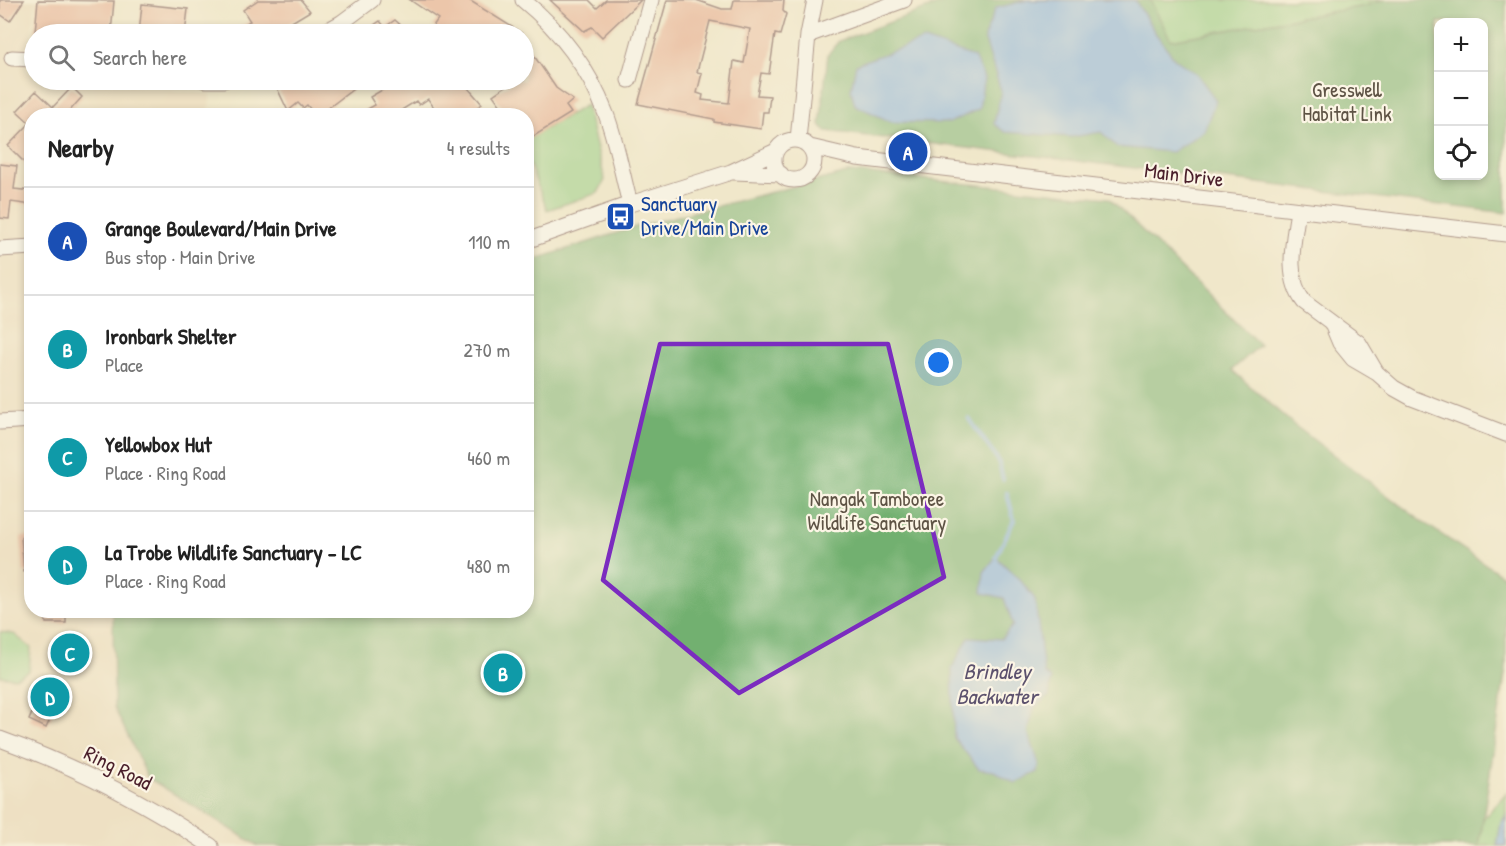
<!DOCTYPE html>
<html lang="en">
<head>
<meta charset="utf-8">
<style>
  body { margin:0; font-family:"Patrick Hand",sans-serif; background:#f6f6f6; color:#222 }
  .controls { position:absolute; right:18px; top:18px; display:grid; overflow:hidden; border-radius:12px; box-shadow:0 3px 9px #0003 }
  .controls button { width:54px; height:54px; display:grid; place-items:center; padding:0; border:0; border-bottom:2px solid #e0e0e0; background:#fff; color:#222; font:30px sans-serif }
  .you { position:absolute; left:939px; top:363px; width:21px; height:21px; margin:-15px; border:4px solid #fff; border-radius:50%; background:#1a73e8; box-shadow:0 0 0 9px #1a73e833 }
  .badge { display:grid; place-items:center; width:39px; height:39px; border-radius:50%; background:#0f766e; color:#fff; font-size:20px; font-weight:700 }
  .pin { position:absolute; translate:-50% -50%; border:3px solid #fff; box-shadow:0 2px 6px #0006 }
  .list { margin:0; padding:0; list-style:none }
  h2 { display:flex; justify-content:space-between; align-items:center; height:78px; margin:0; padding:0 24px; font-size:26px }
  h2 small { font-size:20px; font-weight:400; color:#767676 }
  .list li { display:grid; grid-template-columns:39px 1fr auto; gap:18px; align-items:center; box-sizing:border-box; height:108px; padding:0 24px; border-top:2px solid #e0e0e0 }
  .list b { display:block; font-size:22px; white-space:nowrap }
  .list p { margin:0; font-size:20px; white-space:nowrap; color:#767676 }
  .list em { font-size:20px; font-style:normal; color:#767676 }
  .icon { flex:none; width:33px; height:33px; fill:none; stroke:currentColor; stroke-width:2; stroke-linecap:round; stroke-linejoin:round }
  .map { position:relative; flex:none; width:1506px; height:846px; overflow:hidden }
  .search { position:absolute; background:#fff; box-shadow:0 3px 9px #0003; left:24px; top:24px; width:510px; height:66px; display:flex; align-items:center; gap:15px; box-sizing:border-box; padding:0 21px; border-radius:33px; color:#767676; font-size:22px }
  .panel { position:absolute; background:#fff; box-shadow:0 3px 9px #0003; left:24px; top:108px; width:510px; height:510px; border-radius:24px }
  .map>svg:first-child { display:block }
  .built { fill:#ebd8ba }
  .green { fill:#8ecc82; stroke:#6c7656; stroke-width:1.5 }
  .forest { fill:#72b070; stroke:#5e684e; stroke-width:1.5; fill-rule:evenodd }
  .water { fill:#7cade7; stroke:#636689; stroke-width:1.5 }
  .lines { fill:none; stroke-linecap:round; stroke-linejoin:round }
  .stream { stroke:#7cade7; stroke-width:4 }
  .building { fill:#e69e84; fill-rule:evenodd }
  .street-casing { stroke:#633d43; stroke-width:17 }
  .street { stroke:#fff; stroke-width:15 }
  .marked { fill:none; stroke:#7b2cbf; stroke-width:4.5; stroke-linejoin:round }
  .labels { text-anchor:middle; stroke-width:4.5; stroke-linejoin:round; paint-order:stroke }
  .park-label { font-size:21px; fill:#5e5345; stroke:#fcf5e5 }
  .street-label { font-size:21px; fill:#4a1f2b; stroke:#fcf5e5 }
  .transit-label { font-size:21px; fill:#164399; stroke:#fcf5e5; text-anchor:start }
  .water-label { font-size:22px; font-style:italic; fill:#5c516d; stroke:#fcf5e5 }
</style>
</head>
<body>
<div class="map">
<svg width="1506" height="846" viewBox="0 0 1506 846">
  <rect width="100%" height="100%" fill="#fcf5e5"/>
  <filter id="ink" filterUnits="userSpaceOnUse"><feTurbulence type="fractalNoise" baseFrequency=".0167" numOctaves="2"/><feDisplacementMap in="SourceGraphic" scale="12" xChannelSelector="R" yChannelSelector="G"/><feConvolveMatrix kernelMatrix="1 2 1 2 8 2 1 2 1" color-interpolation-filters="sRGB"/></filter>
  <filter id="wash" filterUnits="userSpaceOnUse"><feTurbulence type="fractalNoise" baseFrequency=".008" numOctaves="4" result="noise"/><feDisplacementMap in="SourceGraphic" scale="24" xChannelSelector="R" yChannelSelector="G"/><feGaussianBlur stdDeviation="1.35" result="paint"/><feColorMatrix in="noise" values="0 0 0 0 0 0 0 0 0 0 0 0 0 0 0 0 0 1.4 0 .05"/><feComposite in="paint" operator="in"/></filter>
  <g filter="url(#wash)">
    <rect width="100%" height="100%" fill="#f0e7ca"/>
    <!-- built -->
    <path class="built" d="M0,0H36L26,72L34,73V80H87L211,94L208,115L32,116V610L113,611L114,707L258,846H0Z"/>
    <!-- green -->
    <path class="green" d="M1150,0H1384L1365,6L1170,40Z
      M586,105L605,180L598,193L547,210L527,158L526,140Z
      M0,632L14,634L31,648L29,671L15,678L0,676Z
      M1506,793V846H1479L1483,819Z"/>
    <!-- forest -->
    <path class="forest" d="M950,0H1150L1171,40L1365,6L1384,0H1506V213L826,131L820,125L828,54L839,41ZM1438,22H1484V176H1438Z
      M851,172L1109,198L1260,345L1232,370L1294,425L1420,520L1506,578V667L1479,846H258L148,778L114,707L113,611L526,610L527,262L638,226Z"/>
    <!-- water -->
    <path class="water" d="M1027,0H1135L1156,34L1175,59L1197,74L1216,100L1204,131L1172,152L1117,147L1101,132L1072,137L1005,132L994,124L1001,91L984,37L996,8Z
      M924,40L974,57L984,78L979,109L949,123L891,122L855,105L851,90L856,64Z
      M996,557L1021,581L1035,599L1044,673L1051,679L1049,696L1034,708L1028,732L1039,764L1038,772L1015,783L994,771L979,769L954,738L952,668L969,637L1001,639L1013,625L1004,598L982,593L984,572Z
      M1506,815V846H1497L1501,823Z"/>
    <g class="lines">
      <!-- stream -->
      <path class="stream" d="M969,419L998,460L1003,479
        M996,557L1014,520L1007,493"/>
    </g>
    <g id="blocks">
      <!-- building -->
      <path class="building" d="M0,0H24L10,21L0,14Z
        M38,0L114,1L111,33L72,34L35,32Z
        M258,0H301L310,11L272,34H245L240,27L250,21L243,10Z
        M410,0H469L523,34H444L433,26L438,19Z
        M550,0H589L597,8L606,0H641L602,37L592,27L584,31Z
        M667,0H696L722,9H732L734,0H784L783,11L786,14L780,35L775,34L769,74L761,73L757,95L770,96L768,112H763L761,129L714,122V119L638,104ZM710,21L750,29L744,63L734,61L729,103L702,100L703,95L697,93L702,73L697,72Z
        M142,4L188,9L185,34H139Z
        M395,20L404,28L395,34H361L380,21L385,27Z
        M524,41L556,88L573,100L566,106L571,113L526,141V116H508L493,95L515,80H524Z
        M291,80H365L327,109L328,111L323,116H316L307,105L303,108L298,103L288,111L277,88Z
        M399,80H452L456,85L462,81L482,104L466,116H440L428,99L419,105L416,101L392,116H355L375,105L370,97Z
        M72,87L82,97L65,116H32V156L25,163L8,146L30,123L17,111L36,91L53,107Z
        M0,164L17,166L14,189L32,191V205L11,202L9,219L0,218Z
        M30,536L32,571L24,572L21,537Z
        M46,610H66V623H46Z
        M79,640V665L62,666L61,641Z
        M511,655L519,665L502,679L493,667Z
        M45,684L63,692L46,728L29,720Z"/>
    </g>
  </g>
  <g filter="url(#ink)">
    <use href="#blocks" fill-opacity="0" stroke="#633d43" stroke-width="1.5"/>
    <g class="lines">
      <defs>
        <path id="street" d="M523,0C560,30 589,69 606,114C617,143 622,174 630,204
          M321,34L341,23L372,0
          M808,35L904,0
          M12,58L34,59
          M204,80H224
          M629,80L651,0
          M798,140L808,35L815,0
          M774 160a20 20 0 1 1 40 0a20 20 0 1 1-40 0Z
          M810,147L857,158L1506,234
          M734,172L781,174
          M1298,210C1294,240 1284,276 1304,302L1359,343L1376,372
          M526,241L630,204L731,172L776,151
          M0,249L32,247
          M1332,324L1340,343L1353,359L1377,373L1394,388L1412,398L1506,434
          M0,422L32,420
          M0,739C75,766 145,802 211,846"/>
      </defs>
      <!-- street casing -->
      <use href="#street" class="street-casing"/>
      <!-- street -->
      <use href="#street" class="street"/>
    </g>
  </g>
  <!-- marked area -->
  <path d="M0 0H1506V846H0ZM660,344H888L944,577L739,693L603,580Z" fill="#f0e7ca" fill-opacity=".55" fill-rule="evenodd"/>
  <path class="marked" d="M660,344H888L944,577L739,693L603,580Z"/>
  <!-- icons -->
  <defs>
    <symbol id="bus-square" viewBox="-11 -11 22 22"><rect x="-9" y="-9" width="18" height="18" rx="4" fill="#1a4fb4" stroke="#fcf5e5"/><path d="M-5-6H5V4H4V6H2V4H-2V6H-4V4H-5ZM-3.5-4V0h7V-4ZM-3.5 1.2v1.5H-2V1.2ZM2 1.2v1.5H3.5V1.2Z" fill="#fff"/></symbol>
  </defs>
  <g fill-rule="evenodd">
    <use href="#bus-square" x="604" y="200" width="33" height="33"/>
  </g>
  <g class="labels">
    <!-- park labels -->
    <g class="park-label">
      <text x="1347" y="97">Gresswell<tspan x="1347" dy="24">Habitat Link</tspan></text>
      <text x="877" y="506">Nangak Tamboree<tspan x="877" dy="24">Wildlife Sanctuary</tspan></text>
    </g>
    <!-- street labels -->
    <g class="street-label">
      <text transform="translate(1184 175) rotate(7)" y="7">Main Drive</text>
      <text transform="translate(118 768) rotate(27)" y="7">Ring Road</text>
    </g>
    <!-- transit labels -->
    <g class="transit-label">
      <text x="641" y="211">Sanctuary<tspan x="641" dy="24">Drive/Main Drive</tspan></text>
    </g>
    <!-- water labels -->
    <g class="water-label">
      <text x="997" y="679">Brindley<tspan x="997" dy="25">Backwater</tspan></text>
    </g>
  </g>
</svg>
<div class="controls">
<button>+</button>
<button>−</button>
<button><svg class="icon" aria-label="locate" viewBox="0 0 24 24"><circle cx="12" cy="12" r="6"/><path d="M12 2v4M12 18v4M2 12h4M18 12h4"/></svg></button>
</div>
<div class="you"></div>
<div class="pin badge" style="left:908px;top:152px;background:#1a4fb4">A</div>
<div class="pin badge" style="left:503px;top:673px;background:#0f9aa8">B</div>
<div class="pin badge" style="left:70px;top:653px;background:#0f9aa8">C</div>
<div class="pin badge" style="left:50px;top:697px;background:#0f9aa8">D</div>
<div class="search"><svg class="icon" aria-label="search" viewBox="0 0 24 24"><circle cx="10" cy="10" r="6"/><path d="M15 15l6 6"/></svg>Search here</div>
<section class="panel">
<h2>Nearby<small>4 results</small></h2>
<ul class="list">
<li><span class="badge" style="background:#1a4fb4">A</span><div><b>Grange Boulevard/Main Drive</b><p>Bus stop · Main Drive</p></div><em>110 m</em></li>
<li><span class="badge" style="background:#0f9aa8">B</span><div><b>Ironbark Shelter</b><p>Place</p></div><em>270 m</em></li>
<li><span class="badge" style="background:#0f9aa8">C</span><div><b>Yellowbox Hut</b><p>Place · Ring Road</p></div><em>460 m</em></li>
<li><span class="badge" style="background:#0f9aa8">D</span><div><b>La Trobe Wildlife Sanctuary - LC</b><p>Place · Ring Road</p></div><em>480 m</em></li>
</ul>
</section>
</div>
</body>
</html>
